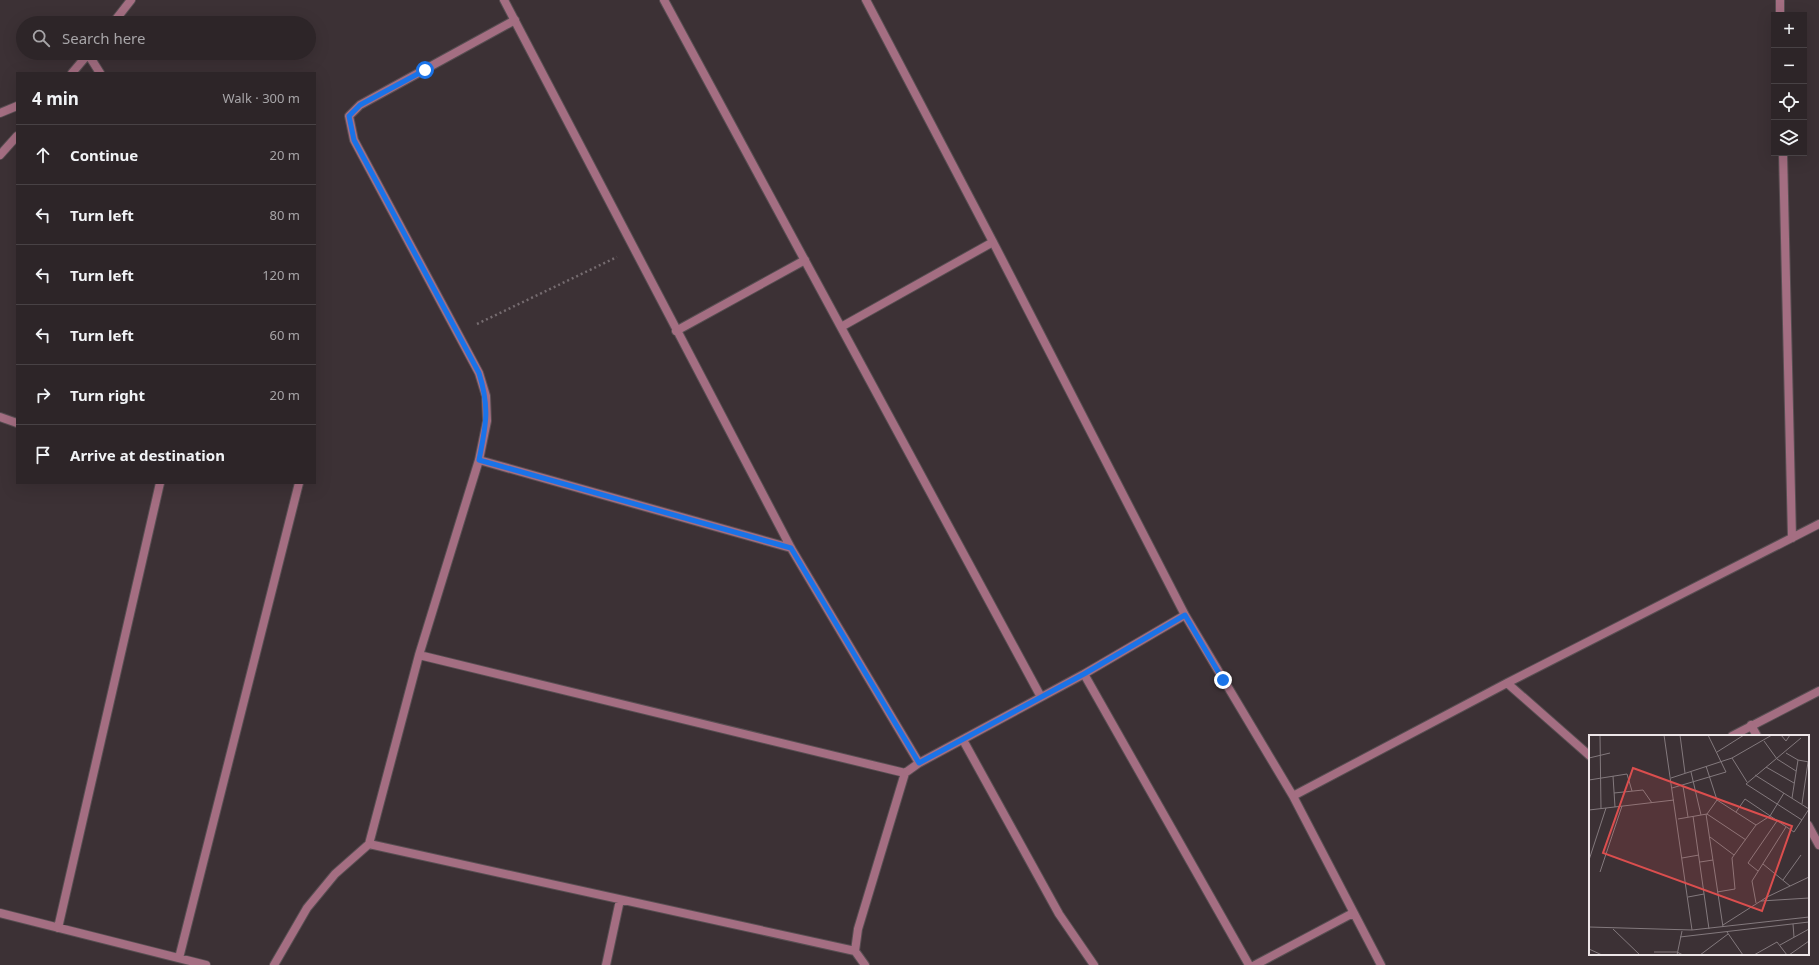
<!DOCTYPE html>
<html lang="en">
<head>
<meta charset="utf-8">
<style>
  body { margin:0; font-family:"Noto Sans",sans-serif; background:#352d30; color:#f1f3f6 }
  .controls { position:absolute; right:12px; top:12px; display:grid; overflow:hidden; border-radius:0px; box-shadow:0 4px 16px #0002 }
  .controls button { width:36px; height:36px; display:grid; place-items:center; padding:0; border:0; border-bottom:1px solid #484245; background:#2d2528; color:#f1f3f6; font:20px sans-serif }
  .stop { position:absolute; width:12px; height:12px; margin:-9px; border:3px solid #1a73e8; border-radius:50%; background:#fff }
  .stop.end { background:#1a73e8; border-color:#fff; box-shadow:0 1px 4px #0008 }
  .list { margin:0; padding:0; list-style:none }
  h2 { display:flex; justify-content:space-between; align-items:center; height:52px; margin:0; padding:0 16px; font-size:17px }
  h2 small { font-size:13px; font-weight:400; color:#a7a5a8 }
  .list li { display:grid; grid-template-columns:26px 1fr auto; gap:12px; align-items:center; box-sizing:border-box; height:60px; padding:0 16px; border-top:1px solid #484245 }
  .list b { display:block; font-size:15px; white-space:nowrap }
  .list em { font-size:13px; font-style:normal; color:#a7a5a8 }
  .icon { flex:none; width:22px; height:22px; fill:none; stroke:currentColor; stroke-width:2; stroke-linecap:round; stroke-linejoin:round }
  .map { position:relative; flex:none; width:1819px; height:965px; overflow:hidden }
  .search { position:absolute; background:#2d2528; box-shadow:0 4px 16px #0002; left:16px; top:16px; width:300px; height:44px; display:flex; align-items:center; gap:10px; box-sizing:border-box; padding:0 14px; border-radius:22px; color:#a7a5a8; font-size:15px }
  .panel { position:absolute; background:#2d2528; box-shadow:0 4px 16px #0002; left:16px; top:72px; width:300px; height:412px; border-radius:0px }
  .map>svg:first-child { display:block }
  .lines { fill:none; stroke-linecap:round; stroke-linejoin:round }
  .minor-casing { stroke:#584e52; stroke-width:10 }
  .path { stroke:#766c70; stroke-width:2.5; stroke-dasharray:2 3; stroke-linecap:butt }
  .minor { stroke:#a46e82; stroke-width:8 }
  .route { stroke:#1a73e8; stroke-width:5 }
  .inset-road { fill:none; stroke:#83797d; stroke-width:1 }
  .view { fill:#db4e4e; fill-opacity:0.15; stroke:#db4e4e; stroke-width:2 }
  .inset-edge { fill:none; stroke:#ede6e8; stroke-width:2 }
</style>
</head>
<body>
<div class="map">
<svg width="1819" height="965" viewBox="0 0 1819 965">
  <rect width="100%" height="100%" fill="#3c3135"/>
  <g class="lines">
    <defs>
      <path id="minor" d="M504,0L791,548L919,763
        M664,0L1041,697
        M866,0L993,242L1185,615L1293,796L1381,965
        M1780,0V15
        M113,23L131,0
        M88,54L100,73
        M72,73L89,53
        M0,113L17,106
        M1783,153L1792,538
        M0,155L17,136
        M841,327L993,242
        M676,331L805,260
        M0,417L17,423
        M479,460L791,548
        M419,655L905,773L919,763L1084,674L1185,615
        M1084,674L1249,965
        M1507,683L1590,756
        M1751,725L1757,736
        M1732,736L1819,691
        M963,740L1059,914L1094,965
        M1293,796L1507,683L1819,524
        M1808,825L1819,845
        M369,844L855,951
        M0,913L206,965
        M58,928L160,483
        M179,958L299,483
        M274,965L307,908L335,874L369,844L419,655L479,460L487,421L486,396L479,373L354,140L349,116L360,105L515,20
        M606,965L620,900
        M865,965L855,951L858,929L905,773
        M1255,965L1353,913"/>
    </defs>
    <!-- minor casing -->
    <use href="#minor" class="minor-casing"/>
    <!-- path -->
    <path class="path" d="M477,324L617,257"/>
    <!-- minor -->
    <use href="#minor" class="minor"/>
  </g>
  <g class="lines">
    <!-- route -->
    <path class="route" d="M425,70L360,105L349,116L354,140L479,373C490,408 486,425 479,460L791,548L919,763L1084,674L1185,615L1223,680"/>
  </g>
  <!-- overview -->
  <g transform="translate(1589 735)">
    <rect width="220" height="220" fill="#3c3135"/>
    <path class="inset-road" d="M11,0L12,74M75,0L103,195M91,0L96,38M192,0L197,6L201,0M212,3L157,49L213,85M175,6L188,24L207,36M128,17L155,0M197,18L209,25L220,27M0,23L21,18M143,23L158,47M117,31L128,65L118,79M177,32L205,48M102,37L112,80M166,40L220,74M24,41L26,72M82,43L143,23L183,0M0,45L38,39L43,56M94,51L99,82M83,53L137,37L119,0M25,58L54,55L63,68M203,63L209,25M128,65L167,90M213,69L219,27M0,75L85,65M147,77L156,64L205,97L220,74M117,79L134,192M104,81L120,194M89,84L118,79L157,105M121,102L145,120M93,123L110,120M0,125L17,73M111,127L124,125M174,129L201,151M169,136L159,128L188,86M11,137L33,71M194,145L212,120M128,157L146,154L143,123L167,90L181,81L195,58M99,162L115,159M172,166L220,163M167,168L163,146L197,92M204,189L205,202M134,190L178,162L220,142M0,192L103,195L220,182M24,194L51,220M138,197L154,220M91,202L220,187M191,210L220,194M0,214L13,220M65,217H88L94,220M88,220L93,196M111,220L139,199M165,220L188,207L198,220M200,220L220,206"/>
    <path class="view" d="M44,33L203,91L173,176L14,118Z"/>
    <rect width="220" height="220" class="inset-edge"/>
  </g>
</svg>
<div class="controls">
<button>+</button>
<button>−</button>
<button><svg class="icon" aria-label="locate" viewBox="0 0 24 24"><circle cx="12" cy="12" r="6"/><path d="M12 2v4M12 18v4M2 12h4M18 12h4"/></svg></button>
<button><svg class="icon" aria-label="layers" viewBox="0 0 24 24"><path d="M12 4l9 5-9 5-9-5zM3 14l9 5 9-5"/></svg></button>
</div>
<div class="stop" style="left:425px;top:70px"></div>
<div class="stop end" style="left:1223px;top:680px"></div>
<div class="search"><svg class="icon" aria-label="search" viewBox="0 0 24 24"><circle cx="10" cy="10" r="6"/><path d="M15 15l6 6"/></svg>Search here</div>
<section class="panel">
<h2>4 min<small>Walk · 300 m</small></h2>
<ul class="list">
<li><svg class="icon" aria-label="ahead" viewBox="0 0 24 24"><path d="M12 20V5M6 11l6-6 6 6"/></svg><div><b>Continue</b></div><em>20 m</em></li>
<li><svg class="icon" aria-label="left" viewBox="0 0 24 24"><path d="M17 20v-9H6M10 6l-5 5 5 5"/></svg><div><b>Turn left</b></div><em>80 m</em></li>
<li><svg class="icon" aria-label="left" viewBox="0 0 24 24"><path d="M17 20v-9H6M10 6l-5 5 5 5"/></svg><div><b>Turn left</b></div><em>120 m</em></li>
<li><svg class="icon" aria-label="left" viewBox="0 0 24 24"><path d="M17 20v-9H6M10 6l-5 5 5 5"/></svg><div><b>Turn left</b></div><em>60 m</em></li>
<li><svg class="icon" aria-label="right" viewBox="0 0 24 24"><path d="M7 20v-9h11M14 6l5 5-5 5"/></svg><div><b>Turn right</b></div><em>20 m</em></li>
<li><svg class="icon" aria-label="arrive" viewBox="0 0 24 24"><path d="M6 21V4h12l-3 4 3 4H6"/></svg><div><b>Arrive at destination</b></div></li>
</ul>
</section>
</div>
</body>
</html>
